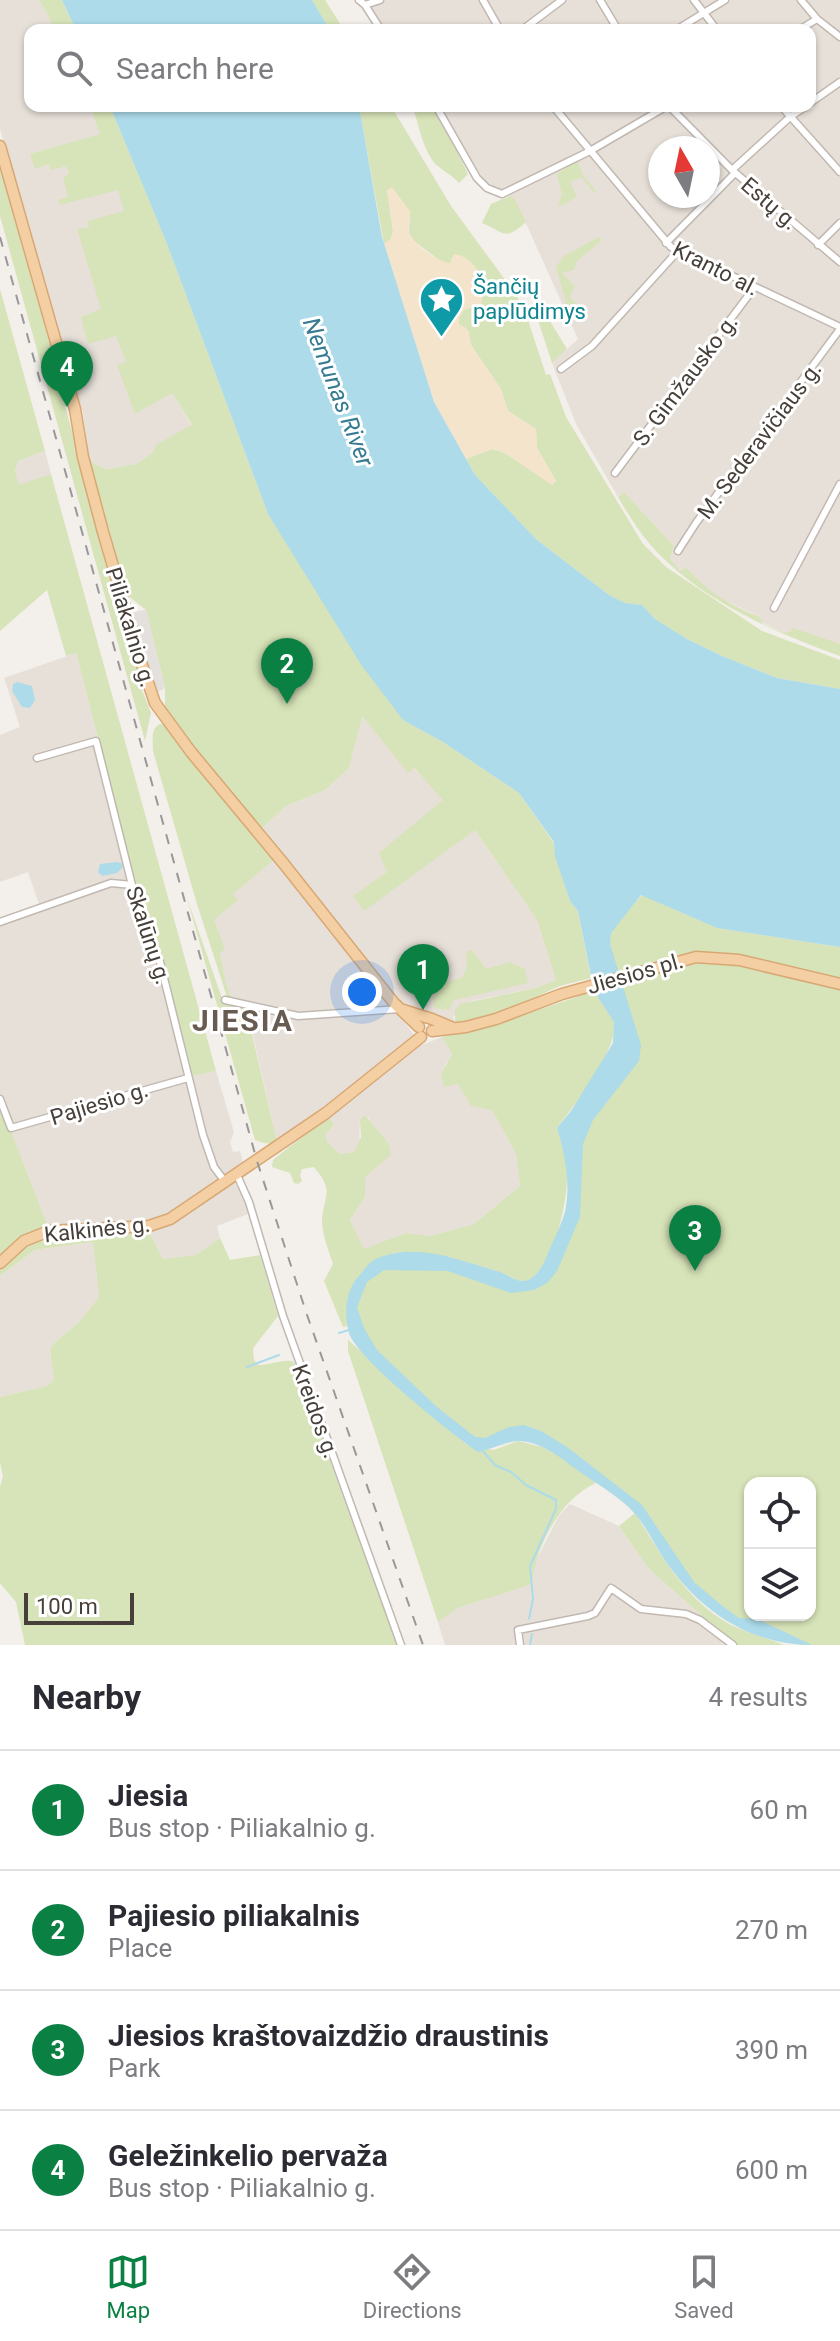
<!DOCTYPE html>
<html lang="en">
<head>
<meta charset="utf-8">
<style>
  body { margin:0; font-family:Roboto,sans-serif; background:#f7f7f7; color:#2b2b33 }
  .controls { position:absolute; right:24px; bottom:24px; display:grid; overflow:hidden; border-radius:16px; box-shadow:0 2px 6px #0004 }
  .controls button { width:72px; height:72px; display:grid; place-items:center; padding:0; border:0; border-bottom:2px solid #e1e1e2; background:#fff; color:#2b2b33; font:40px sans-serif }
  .compass { position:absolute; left:648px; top:136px; width:72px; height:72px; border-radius:50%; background:#fff; box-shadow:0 2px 6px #0004; rotate:351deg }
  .scale { position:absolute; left:24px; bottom:20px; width:110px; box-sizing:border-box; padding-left:8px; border:4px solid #473f39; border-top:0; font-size:22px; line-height:28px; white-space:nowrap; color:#473f39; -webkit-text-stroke:6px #fff; paint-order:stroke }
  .you { position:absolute; left:362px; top:992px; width:28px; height:28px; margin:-20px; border:6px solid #fff; border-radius:50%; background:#1a73e8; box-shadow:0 0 0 12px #1a73e833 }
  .badge { display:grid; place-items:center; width:52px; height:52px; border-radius:50%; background:#0b8043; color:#fff; font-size:26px; font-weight:700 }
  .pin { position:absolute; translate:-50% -66px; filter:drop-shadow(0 2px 4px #0008) }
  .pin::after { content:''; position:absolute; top:42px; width:28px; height:24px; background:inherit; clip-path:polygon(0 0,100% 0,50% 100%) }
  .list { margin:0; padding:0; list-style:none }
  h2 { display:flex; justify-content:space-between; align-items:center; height:104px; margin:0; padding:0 32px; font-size:34px }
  h2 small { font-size:26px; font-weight:400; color:#7c7c81 }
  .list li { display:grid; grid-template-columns:52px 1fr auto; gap:24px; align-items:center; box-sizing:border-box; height:120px; padding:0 32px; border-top:2px solid #e1e1e2 }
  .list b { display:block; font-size:30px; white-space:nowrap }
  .list p { margin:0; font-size:26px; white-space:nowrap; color:#7c7c81 }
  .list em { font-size:26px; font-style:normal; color:#7c7c81 }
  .icon { flex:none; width:44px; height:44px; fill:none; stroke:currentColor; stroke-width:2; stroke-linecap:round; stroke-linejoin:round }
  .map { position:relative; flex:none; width:840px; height:1645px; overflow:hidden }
  .search { position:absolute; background:#fff; box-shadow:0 2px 6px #0004; left:24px; right:24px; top:24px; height:88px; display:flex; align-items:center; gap:20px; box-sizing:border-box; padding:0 28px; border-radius:16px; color:#7c7c81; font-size:30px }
  .sheet { height:584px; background:#fff }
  nav { display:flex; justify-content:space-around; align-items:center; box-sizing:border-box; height:112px; border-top:2px solid #e1e1e2; background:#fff; font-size:22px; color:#7c7c81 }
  nav a { display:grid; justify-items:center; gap:4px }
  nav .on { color:#0b8043 }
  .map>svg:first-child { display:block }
  .residential { fill:#e7e0d9; fill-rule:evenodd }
  .green { fill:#d7e3b8; fill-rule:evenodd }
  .sand { fill:#f3e4cb }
  .parking { fill:#e3e0de }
  .water { fill:#addbe9 }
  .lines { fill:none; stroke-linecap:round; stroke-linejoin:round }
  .stream { stroke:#addbe9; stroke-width:2 }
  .minor-casing { stroke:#c1b8b1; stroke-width:9 }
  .primary-casing { stroke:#d8a874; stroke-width:13 }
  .minor { stroke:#fff; stroke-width:6 }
  .primary { stroke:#f4cfa3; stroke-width:10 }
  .rail { stroke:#989898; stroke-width:2; stroke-dasharray:10 10; stroke-linecap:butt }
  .labels { text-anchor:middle; stroke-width:6; stroke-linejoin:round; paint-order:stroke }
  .street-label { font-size:22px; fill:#473f39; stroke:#fff }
  .culture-label { font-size:22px; fill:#0d838f; stroke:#fff; text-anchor:start }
  .water-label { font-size:24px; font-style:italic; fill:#367b91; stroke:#fff }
  .district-label { font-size:30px; font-weight:bold; letter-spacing:2px; fill:#685b51; stroke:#fff }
</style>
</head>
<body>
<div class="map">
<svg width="840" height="1645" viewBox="0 0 840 1645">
  <rect width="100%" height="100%" fill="#f3efea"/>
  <!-- residential -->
  <path class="residential" d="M0,0H39L48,15L53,30H30V106H90L109,155L147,291L172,393L192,426L158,444L152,453L136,464L107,469L90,462L83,413L0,129Z
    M364,0H840V644L784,633L763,623L760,617L718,597L701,584L688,569L680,571L675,566L670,557L674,546L624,492L618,497L576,424L552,363L578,339L515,199L484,180L439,106H810V30H384ZM660,148H708V196H660Z
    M45,451L51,474L19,486L15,471L18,461Z
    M76,653L132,870L162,956L192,1076L216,1071L234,1132L230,1142L233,1152L240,1151L243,1164L183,1207L156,1218L137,1222L48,1227L0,1102V918L39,904L28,872L0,882V735L20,727L4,678Z
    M361,715L408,772L413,768L475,830L537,920L556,980L536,988L471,1001L453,1017L455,1022L413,1009L401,1003L387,988L261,829L286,806L325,790L349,768Z
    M274,860L413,1033L415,1039L326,1108L277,1142L247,1008L233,1000L226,984L213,920L238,900L232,894Z
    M442,1037L452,1054L445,1065L444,1086L458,1084L492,1110L516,1154L520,1186L474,1224L430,1236L406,1233L364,1250L350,1220L365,1197V1177L390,1155L389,1144L377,1132L368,1117L360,1120L359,1147L354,1152L340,1154L328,1143L325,1135L334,1125L328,1116L417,1047Z
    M234,1182L244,1198L248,1214L217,1226L220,1238L196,1255L163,1259L148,1230L186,1215Z
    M93,1242L99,1297L80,1321L53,1344L50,1352L54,1379L47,1386L0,1397V1276L35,1250Z
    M570,1504L619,1526L649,1569L735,1645H445L438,1622L458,1608L532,1584L534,1565L558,1517Z"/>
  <!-- green -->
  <path class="green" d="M39,0H62L76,30H53L48,15Z
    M312,0H325L344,30H330Z
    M90,106H110L167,244L268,514L403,720L443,742L519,793L554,843L556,856L570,901L578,911L591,978C581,981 570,983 560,986C534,996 483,1030 455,1022V1009L460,1004L536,988L556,980L537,920L475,830L364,911L353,896L387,872L379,853L443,800L414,768L408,773L362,716L349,768L325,790L286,806L261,829L190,745L165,711V688L146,610L127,595L90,462L107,469L136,464L152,453L157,444L192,425L172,393L135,414L117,365L126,362L116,336L88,344L81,317L101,309L77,229L89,227L88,221L124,211L118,190L60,205L58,200L68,197L63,177L69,174L66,166L51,170L49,164L35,169L30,154L100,134Z
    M359,106H391L451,206L517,296L525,311L546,375L550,374L566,417L643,544L666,567L762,631L840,660V689L777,678L722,656L687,639L655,619L642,605L625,603L609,595L537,540L475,475L466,459L492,449L505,453L552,484L556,481L537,448L536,429L508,411L501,389L471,345L468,330L459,324V317L464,310L481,304L482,281L474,265L443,263L414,241L409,233L410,211L387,190L393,231L391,239L384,244Z
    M416,106H434L439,115L468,174L459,183C452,175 446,173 439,167C424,156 419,125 413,108Z
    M577,160L583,175L596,191L594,193L582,177L570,182L577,197L561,206L558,204L562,195L557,174Z
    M0,168L67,405L65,406L142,690L151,713L145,741L0,216Z
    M510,196L515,199L526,222C504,242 504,232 482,223L491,204Z
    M599,237L602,240L577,261L574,270L562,273L575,286L569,297L577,304L571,308L567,306L556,267L564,256Z
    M0,289L45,451L18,461L15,471L19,485L51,474L216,1071L193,1076L162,956L132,870L76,653L66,656L47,590L0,631Z
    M540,302L547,305L551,323L567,349L552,363L535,311Z
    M624,492L674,546L670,558L680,571L687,568C707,592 732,606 760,617L763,624L784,633L790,632L793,628L840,644V656C773,632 696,598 649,543C637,529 627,512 618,497Z
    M160,724L166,725L274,860L233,894L238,900L214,920L225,949L220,953L226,984L233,1000L227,997L197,904L153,751C153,741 150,729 160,724Z
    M642,895L717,928L840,947V1645H800L733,1620L690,1585L636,1510L547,1443L523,1437L479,1447L411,1393L355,1327L359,1282L372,1269L414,1259L512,1289L537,1283L566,1239L574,1151L625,1051L597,945ZM750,1483H810V1615H750Z
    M187,898L223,1001L246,1008L277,1142C269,1145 263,1143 255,1140Z
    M472,950L486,969L510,962L525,969L528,983L454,1000L449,1010L434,1008L433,997L440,984L463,977L467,966L466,952Z
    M594,991C600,1000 612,1013 614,1024C618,1049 573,1108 557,1128C561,1142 566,1156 567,1170C569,1195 554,1275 525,1281C516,1282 509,1275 502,1273C467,1261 429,1251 393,1253L347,1299L348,1326L343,1327L324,1281L333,1264C329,1251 322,1235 322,1220C324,1194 335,1192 314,1167L302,1169L300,1175L302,1181L298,1184L294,1183L290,1173L272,1167L273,1160L328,1116L334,1125L325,1135L328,1143L340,1154L354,1152L361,1137L360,1120L365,1115L389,1144L391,1155L365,1177V1197L350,1220L364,1249L406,1233L430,1236L474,1224L520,1186L516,1154L492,1110L471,1106L458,1084L444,1087L441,1074L452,1054L442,1037L489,1027Z
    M0,1102L48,1227L27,1236L0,1258Z
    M148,1230L163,1259L196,1255L220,1238L230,1260L260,1255L278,1316L253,1348L254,1360L258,1365C270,1366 283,1358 294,1362L397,1645H25L16,1602L0,1583V1487L3,1477L0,1462V1397L47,1386L54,1379L50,1351L53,1344L80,1321L99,1297L93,1242L35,1250L0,1276V1268L34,1241L47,1235Z
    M348,1340L466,1444L494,1450L518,1441L542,1447L559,1456L596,1483C561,1498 535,1547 532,1584L458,1608L438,1622L348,1351Z
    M635,1513C659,1551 682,1594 721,1619C739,1631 764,1637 784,1645H735L649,1569L619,1526Z"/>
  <!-- sand -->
  <path class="sand" d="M392,187L410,211C410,218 408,226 409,232C411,243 439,263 450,263L454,254C476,256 488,285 481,304L464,310L459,317V324L468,330L471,345L501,389L508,411L536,429L537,448L556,481L552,485L505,453L492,449L466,459L434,402L384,244L391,239L393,231L387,190Z"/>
  <!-- parking -->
  <path class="parking" d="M146,610L165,688L156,693L131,612Z"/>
  <!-- water -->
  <path class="water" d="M62,0H312L330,30H76Z
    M110,106H359L382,237L434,402L475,475L537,540L609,595L625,603L642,605L655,619L687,639L722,656L777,678L840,689V947L717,928L641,895L611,933L610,944L641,1045L639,1061L593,1120L583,1144L580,1217L557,1271L547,1283L534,1290L511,1293L448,1271L384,1270L367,1282L357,1307L364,1328L377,1350L437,1407L475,1437L485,1438L509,1427L524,1425L541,1431L567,1447L642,1505L694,1582L721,1605L739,1618L757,1619L812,1645C753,1645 704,1614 669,1566C657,1550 649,1531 636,1515C620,1496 593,1482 573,1467C559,1456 538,1441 519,1441C508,1441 490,1450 478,1452C453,1435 356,1358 349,1333C344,1315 345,1290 359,1276C364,1270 369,1262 376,1259C414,1241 462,1261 500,1272C509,1275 518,1284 528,1280C539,1276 545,1261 549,1251C554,1239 561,1225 565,1212C571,1185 565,1154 557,1128L571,1111L613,1043L614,1022L594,991L578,911L570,901L555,856L554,842L519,793L443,742L403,720L362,666L268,514L167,244Z
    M17,682L32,686L35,700L30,708L22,707L12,691L13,684Z
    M117,862L121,863L123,867L117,873L102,876L98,872L100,864Z"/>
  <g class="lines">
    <!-- stream -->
    <path class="stream" d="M339,1333L349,1330
      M247,1367L279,1355
      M483,1451L495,1465L511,1472L526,1485L556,1500V1509L530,1566L533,1599L529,1619
      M530,1645L532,1634"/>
    <defs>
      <path id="minor" d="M359,0L365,5L381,30
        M483,0L500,30
        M600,0L618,30
        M694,0L717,30
        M801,0L817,19L840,37
        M365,5L380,0
        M522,30L562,0
        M676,30L725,0
        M799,30L817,19
        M810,103L840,82
        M436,106L477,178L487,188L502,194L590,151L667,106
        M553,106L671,247L840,327
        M669,106L732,170L840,262
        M781,106L840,172
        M732,170L790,117L806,106
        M666,243L735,173
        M818,245L840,223
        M561,369L592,346L677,252
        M615,473L754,288
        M678,551L696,523L840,329
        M774,608L840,484
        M37,758L96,741L132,885L160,962L203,1135L214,1167L226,1183
        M0,922L111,883L132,885
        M225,1000L298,1016L400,1009
        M0,1099L11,1128L188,1078
        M237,1175L249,1202L283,1316L401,1645
        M520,1645L518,1630L588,1616L595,1613L611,1588L641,1609L686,1614L700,1620L733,1645"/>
      <path id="primary" d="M0,146L75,409L83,457L103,532L141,662L155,703L191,752L284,864L394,1003L419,1027
        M400,1009L432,1019L451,1027
        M432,1031L466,1027L496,1019L562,994L696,957L739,960L840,984
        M0,1263L24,1241L49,1231L149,1226L170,1219L326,1113L421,1037"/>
    </defs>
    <!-- minor casing -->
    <use href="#minor" class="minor-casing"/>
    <!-- primary casing -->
    <use href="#primary" class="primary-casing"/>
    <!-- minor -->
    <use href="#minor" class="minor"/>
    <!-- primary -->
    <use href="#primary" class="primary"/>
    <!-- rail -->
    <path class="rail" d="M0,237L257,1161L306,1312L423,1645"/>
  </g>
  <!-- icons -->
  <defs>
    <symbol id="sight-pin" viewBox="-11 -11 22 30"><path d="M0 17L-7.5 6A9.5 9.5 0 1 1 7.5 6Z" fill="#0f9aa8" stroke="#fff"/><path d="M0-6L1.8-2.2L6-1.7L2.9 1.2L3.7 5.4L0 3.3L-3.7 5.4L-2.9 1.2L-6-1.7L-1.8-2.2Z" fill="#fff"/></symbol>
  </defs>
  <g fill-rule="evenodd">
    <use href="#sight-pin" x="416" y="274" width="51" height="69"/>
  </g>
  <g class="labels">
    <!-- street labels -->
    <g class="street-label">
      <text transform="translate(770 203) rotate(41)" y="8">Estų g.</text>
      <text transform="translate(716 268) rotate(27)" y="8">Kranto al.</text>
      <text transform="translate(685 380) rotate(-53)" y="8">S. Gimžausko g.</text>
      <text transform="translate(759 440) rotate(-53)" y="8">M. Sederavičiaus g.</text>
      <text transform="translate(131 627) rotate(73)" y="8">Piliakalnio g.</text>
      <text transform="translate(149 935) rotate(72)" y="8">Skalūnų g.</text>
      <text transform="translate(635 973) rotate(-16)" y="8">Jiesios pl.</text>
      <text transform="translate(99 1103) rotate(-17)" y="8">Pajiesio g.</text>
      <text transform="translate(97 1229) rotate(-6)" y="8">Kalkinės g.</text>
      <text transform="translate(316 1411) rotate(70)" y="8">Kreidos g.</text>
    </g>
    <!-- culture labels -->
    <g class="culture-label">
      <text x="473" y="294">Šančių<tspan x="473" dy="25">paplūdimys</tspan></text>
    </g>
    <!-- water labels -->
    <g class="water-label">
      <text transform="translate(338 392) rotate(69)" y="8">Nemunas River</text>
    </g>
    <!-- district labels -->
    <g class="district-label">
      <text x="243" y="1031">JIESIA</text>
    </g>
  </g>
</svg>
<div class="controls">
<button><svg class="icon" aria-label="locate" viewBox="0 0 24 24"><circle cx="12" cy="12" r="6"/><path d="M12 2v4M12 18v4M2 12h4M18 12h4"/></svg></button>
<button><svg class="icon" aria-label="layers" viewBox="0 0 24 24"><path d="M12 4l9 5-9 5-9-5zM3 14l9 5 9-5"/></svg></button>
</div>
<svg class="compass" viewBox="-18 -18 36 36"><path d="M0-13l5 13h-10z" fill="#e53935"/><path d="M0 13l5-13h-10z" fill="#7c7c81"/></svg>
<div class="scale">100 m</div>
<div class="you"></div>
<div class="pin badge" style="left:423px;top:1010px">1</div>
<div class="pin badge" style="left:287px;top:704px">2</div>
<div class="pin badge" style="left:695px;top:1271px">3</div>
<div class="pin badge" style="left:67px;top:407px">4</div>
<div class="search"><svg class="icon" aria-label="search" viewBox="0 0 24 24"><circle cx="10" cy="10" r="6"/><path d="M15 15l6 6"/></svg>Search here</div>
</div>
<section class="sheet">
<h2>Nearby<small>4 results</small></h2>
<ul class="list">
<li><span class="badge">1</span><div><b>Jiesia</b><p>Bus stop · Piliakalnio g.</p></div><em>60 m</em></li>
<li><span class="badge">2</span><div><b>Pajiesio piliakalnis</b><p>Place</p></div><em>270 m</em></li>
<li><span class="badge">3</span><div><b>Jiesios kraštovaizdžio draustinis</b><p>Park</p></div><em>390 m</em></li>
<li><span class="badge">4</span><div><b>Geležinkelio pervaža</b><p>Bus stop · Piliakalnio g.</p></div><em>600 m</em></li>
</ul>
</section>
<nav>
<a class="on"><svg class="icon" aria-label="map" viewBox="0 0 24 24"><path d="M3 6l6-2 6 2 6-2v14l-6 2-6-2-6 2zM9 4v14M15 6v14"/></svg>Map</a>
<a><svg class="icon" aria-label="directions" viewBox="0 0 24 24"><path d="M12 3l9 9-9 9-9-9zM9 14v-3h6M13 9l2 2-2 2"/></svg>Directions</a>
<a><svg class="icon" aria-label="saved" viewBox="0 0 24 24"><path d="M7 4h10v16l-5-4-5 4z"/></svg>Saved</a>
</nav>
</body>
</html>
